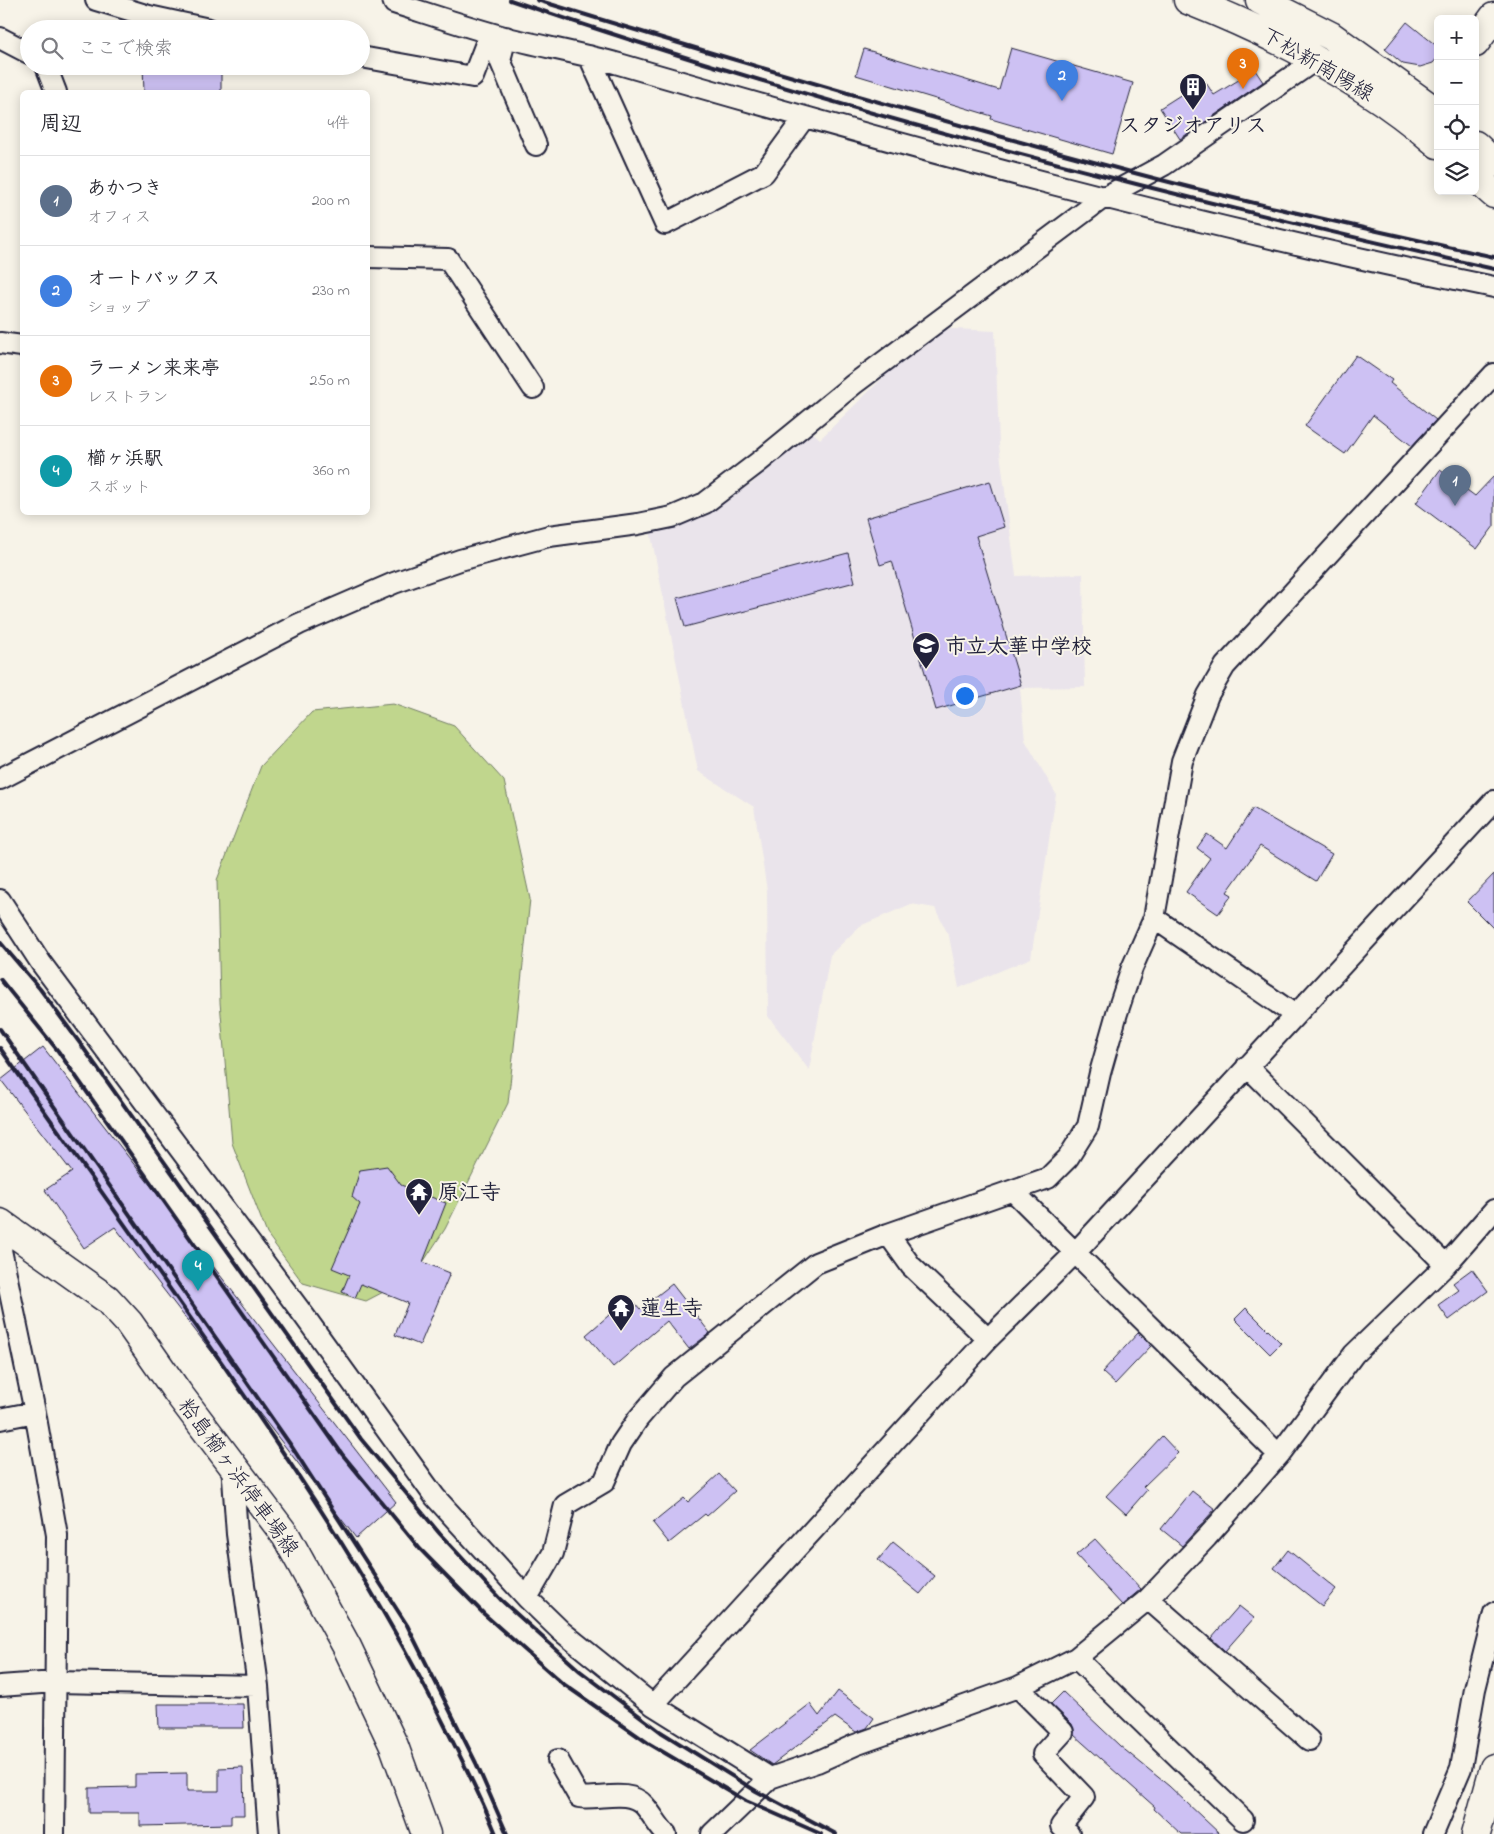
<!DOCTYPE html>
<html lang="ja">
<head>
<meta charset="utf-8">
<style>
  body { margin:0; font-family:"Indie Flower","Klee One",sans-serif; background:#f7f7f7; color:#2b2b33 }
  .controls { position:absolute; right:15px; top:15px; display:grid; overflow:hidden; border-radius:8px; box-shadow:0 2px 12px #0003 }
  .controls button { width:45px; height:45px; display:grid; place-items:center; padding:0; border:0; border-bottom:1px solid #e1e1e2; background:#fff; color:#2b2b33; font:25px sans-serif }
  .you { position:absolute; left:964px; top:695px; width:18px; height:18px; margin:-12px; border:4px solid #fff; border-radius:50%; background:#1a73e8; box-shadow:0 0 0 8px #1a73e833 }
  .badge { display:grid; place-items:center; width:32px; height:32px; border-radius:50%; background:#111827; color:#fff; font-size:16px; font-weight:700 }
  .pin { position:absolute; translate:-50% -41px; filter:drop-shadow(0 1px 2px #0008) }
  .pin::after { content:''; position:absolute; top:26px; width:18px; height:15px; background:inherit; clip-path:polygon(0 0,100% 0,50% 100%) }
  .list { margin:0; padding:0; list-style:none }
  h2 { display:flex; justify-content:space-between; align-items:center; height:65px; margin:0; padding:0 20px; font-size:21px }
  h2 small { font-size:16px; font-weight:400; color:#7c7c81 }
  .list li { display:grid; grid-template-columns:32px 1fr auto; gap:15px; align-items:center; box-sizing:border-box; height:90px; padding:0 20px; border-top:1px solid #e1e1e2 }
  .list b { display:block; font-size:19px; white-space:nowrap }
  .list p { margin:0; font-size:16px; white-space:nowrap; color:#7c7c81 }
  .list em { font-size:16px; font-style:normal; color:#7c7c81 }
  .icon { flex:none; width:28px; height:28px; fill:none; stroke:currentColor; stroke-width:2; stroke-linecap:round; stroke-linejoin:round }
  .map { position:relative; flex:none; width:1494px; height:1834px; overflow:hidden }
  .search { position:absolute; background:#fff; box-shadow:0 2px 12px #0003; left:20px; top:20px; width:350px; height:55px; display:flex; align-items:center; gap:12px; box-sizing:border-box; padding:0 18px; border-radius:28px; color:#7c7c81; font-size:19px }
  .panel { position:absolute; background:#fff; box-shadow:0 2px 12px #0003; left:20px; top:90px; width:350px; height:425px; border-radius:8px }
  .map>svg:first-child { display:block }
  .built { fill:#eae4eb }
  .green { fill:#c0d68d; stroke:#717c64 }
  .building { fill:#cdc1f3; stroke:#22223b }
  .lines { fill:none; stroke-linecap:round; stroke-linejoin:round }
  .street-casing { stroke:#22223b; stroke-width:24 }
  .secondary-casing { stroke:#22223b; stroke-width:31 }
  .street { stroke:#f7f3e8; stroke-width:20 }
  .secondary { stroke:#f7f3e8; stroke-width:28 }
  .rail { stroke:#22223b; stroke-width:4 }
  .labels { text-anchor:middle; stroke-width:4; stroke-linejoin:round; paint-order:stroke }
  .street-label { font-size:21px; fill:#22223b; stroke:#f7f3e8 }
  .poi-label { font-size:21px; font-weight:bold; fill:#22223b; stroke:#f7f3e8; text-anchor:start }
</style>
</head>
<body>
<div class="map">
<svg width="1494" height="1834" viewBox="0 0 1494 1834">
  <rect width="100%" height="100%" fill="#f7f3e8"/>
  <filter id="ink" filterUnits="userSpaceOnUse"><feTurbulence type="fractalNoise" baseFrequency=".02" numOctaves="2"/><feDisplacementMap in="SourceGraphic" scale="10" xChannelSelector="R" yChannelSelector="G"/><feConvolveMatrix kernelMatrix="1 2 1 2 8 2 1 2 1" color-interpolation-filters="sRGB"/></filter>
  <g filter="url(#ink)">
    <!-- built -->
    <path class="built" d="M934,328L995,331L999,445L1016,576L1083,574L1085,687L1020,688L1025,740L1056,794L1031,958L959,988L949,936L935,908L911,904L860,926L830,955L809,1070L768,1016L767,891L754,807L698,771L650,530L751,484L809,429L820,439Z"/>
    <!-- green -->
    <path class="green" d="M393,704L454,726L504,781L530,899L508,1103L445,1229L414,1276L366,1301L303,1283L267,1234L232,1143L220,1002L217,880L261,766L312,712Z"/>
    <!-- building -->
    <path class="building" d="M1407,22L1438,47V57L1433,63L1420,67L1403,64L1385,49Z
      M1011,48L1133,83L1112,154L991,119L992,116L856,75L864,49L999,90Z
      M143,66H221V92H144Z
      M1255,70L1263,82L1180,139L1160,108L1204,80L1214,95Z
      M1356,355L1392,380L1390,383L1436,420L1412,446L1373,415L1345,454L1305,426Z
      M1440,470L1475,496L1494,476V526L1477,549L1416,503Z
      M990,481L1004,527L976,536L1021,685L936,710L892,561L880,565L866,518Z
      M848,553L855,582L685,627L677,598Z
      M1253,808L1332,854L1316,881L1260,846L1227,892L1232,895L1218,914L1186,892L1210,858L1197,848L1207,834L1227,848Z
      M1494,874V929L1467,902Z
      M43,1047L396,1502L356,1538L115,1227L84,1248L45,1190L72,1172L1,1080Z
      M387,1166L401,1185L446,1203L423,1262L450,1273L420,1345L395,1335L408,1303L361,1284L355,1298L342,1292L349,1275L332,1268L360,1204L352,1197L360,1170Z
      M1472,1269L1488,1291L1449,1320L1438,1305L1459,1290L1453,1283Z
      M672,1284L710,1333L689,1349L667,1321L613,1367L586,1335L630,1297L640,1309Z
      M1246,1308L1281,1343L1270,1354L1235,1319Z
      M1138,1333L1151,1346L1115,1384L1102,1372Z
      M1162,1436L1178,1453L1143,1487L1147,1490L1126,1514L1106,1496Z
      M719,1474L735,1491L707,1516L705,1514L669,1543L653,1523L684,1498L688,1502Z
      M1192,1491L1215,1509L1182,1546L1161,1529Z
      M1095,1539L1141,1589L1122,1605L1076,1555Z
      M893,1542L935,1576L920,1594L878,1560Z
      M1288,1550L1336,1589L1322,1606L1274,1568Z
      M1239,1606L1254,1618L1225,1651L1211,1638Z
      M838,1691L874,1718L867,1728L856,1732L835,1717L772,1765L750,1750L810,1704L819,1716Z
      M1063,1692L1120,1746L1169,1786L1220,1834H1181L1154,1809L1155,1807L1074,1735L1072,1724L1051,1704Z
      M158,1704H243L244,1728H159Z
      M243,1767L244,1815H231V1824L140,1826V1813H89V1788L135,1787V1774L187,1773V1791H219V1768Z"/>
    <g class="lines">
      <defs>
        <path id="street" d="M96,0L149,16L209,29
          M393,0L394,3C432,15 470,28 508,38C545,47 583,54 619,64C909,148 1199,227 1494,287
          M506,37L500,60L536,145
          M0,38L29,53
          M589,56L665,224L764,173L804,118
          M361,57L473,77L490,33
          M46,66L56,92
          M368,257L448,259L533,388
          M0,343L22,346
          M0,779L299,624L394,583L460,560L549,536L638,524L672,517L705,503L760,461L854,384L1103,198L1164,165L1314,61
          M0,900L41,963L305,1317L435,1497L527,1598L561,1631L653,1705L770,1778
          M1154,918L1295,1015
          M1247,1066L1446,1265
          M1013,1191L1279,1455
          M5,1229L1,1250L35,1412L57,1535L54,1834
          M888,1234L911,1266L988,1339
          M0,1419L35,1412
          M232,1464L237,1534L258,1686L269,1834
          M527,1598L553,1553L565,1505L604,1482L621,1444L638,1419L674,1377L816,1263L888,1234L1048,1178L1068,1158L1088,1126L1100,1073L1117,1013L1132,968L1154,918L1182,761L1208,695L1225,666L1494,374
          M1148,1599L1309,1740
          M1076,1658L1243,1820
          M0,1686L55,1682L258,1686
          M1018,1687L1063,1732L1043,1754L1084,1797L1061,1826L1069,1834
          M653,1705L988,1339L1075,1253L1494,801
          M558,1760L579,1797C599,1800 629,1788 644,1805C652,1814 657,1825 666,1834
          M712,1834L770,1778L817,1762L855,1745L1018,1687L1076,1658L1148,1599L1207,1537L1279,1455L1354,1354L1446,1265L1494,1210
          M1433,1834L1461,1768L1475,1689L1494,1613"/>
        <path id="secondary" d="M1188,0C1276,35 1366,81 1438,144
          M1260,0L1331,36L1438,113
          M1475,43L1494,17
          M1475,145L1494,163
          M1475,177L1494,194
          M0,1223L107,1299L129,1323L178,1393L286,1536L347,1647L394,1746L426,1834
          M1476,1834L1494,1768"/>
      </defs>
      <!-- street casing -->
      <use href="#street" class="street-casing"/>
      <!-- secondary casing -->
      <use href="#secondary" class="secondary-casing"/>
      <!-- street -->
      <use href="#street" class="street"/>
      <!-- secondary -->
      <use href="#secondary" class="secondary"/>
      <!-- rail -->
      <path class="rail" d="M510,0C832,110 1162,195 1494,269
        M537,0C729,59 922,116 1116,168C1241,202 1368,229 1494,257
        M0,942L40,989L82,1046L361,1439L440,1534L501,1600L580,1671L661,1732L756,1791L836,1834
        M0,979L58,1051L342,1454L420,1549L484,1614L562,1683L648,1743L746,1801L821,1834
        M0,1029L292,1447L407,1625L476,1763L507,1834
        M0,1048C84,1168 170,1287 253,1408C324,1512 392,1619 448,1732C465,1766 482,1799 496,1834"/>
    </g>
  </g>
  <!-- icons -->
  <defs>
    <symbol id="building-pin" viewBox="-11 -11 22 30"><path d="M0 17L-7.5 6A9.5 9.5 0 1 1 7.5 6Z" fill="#22223b" stroke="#f7f3e8"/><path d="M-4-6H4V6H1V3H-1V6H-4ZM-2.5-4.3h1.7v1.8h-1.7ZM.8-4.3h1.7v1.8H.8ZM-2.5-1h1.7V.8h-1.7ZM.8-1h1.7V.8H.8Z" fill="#fff"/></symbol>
    <symbol id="school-pin" viewBox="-11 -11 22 30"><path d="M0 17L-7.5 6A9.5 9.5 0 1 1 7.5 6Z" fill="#22223b" stroke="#f7f3e8"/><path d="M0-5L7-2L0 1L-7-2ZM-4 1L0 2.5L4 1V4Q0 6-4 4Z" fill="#fff"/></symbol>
    <symbol id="temple-pin" viewBox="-11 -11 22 30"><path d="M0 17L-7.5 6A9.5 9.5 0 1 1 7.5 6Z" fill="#22223b" stroke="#f7f3e8"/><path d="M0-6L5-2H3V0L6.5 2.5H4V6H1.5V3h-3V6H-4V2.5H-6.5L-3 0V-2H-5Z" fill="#fff"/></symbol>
  </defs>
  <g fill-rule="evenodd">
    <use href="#building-pin" x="1177" y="71" width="32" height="43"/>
    <use href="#school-pin" x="910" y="630" width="32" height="43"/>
    <use href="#temple-pin" x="403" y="1176" width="32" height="43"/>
    <use href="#temple-pin" x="605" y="1292" width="32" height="43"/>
  </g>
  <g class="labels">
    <!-- street labels -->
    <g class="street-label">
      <text transform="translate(1318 64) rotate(30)" y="7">下松新南陽線</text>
      <text transform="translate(239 1477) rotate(54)" y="7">粭島櫛ヶ浜停車場線</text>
    </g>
    <!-- poi labels -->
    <g class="poi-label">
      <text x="1193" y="132" text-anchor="middle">スタジオアリス</text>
      <text x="945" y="653">市立太華中学校</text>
      <text x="438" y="1199">原江寺</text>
      <text x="640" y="1315">蓮生寺</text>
    </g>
  </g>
</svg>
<div class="controls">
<button>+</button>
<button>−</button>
<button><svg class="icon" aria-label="locate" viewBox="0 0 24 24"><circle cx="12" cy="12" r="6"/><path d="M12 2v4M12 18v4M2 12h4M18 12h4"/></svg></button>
<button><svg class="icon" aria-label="layers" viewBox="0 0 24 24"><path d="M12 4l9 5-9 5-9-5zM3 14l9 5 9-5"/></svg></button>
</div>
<div class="you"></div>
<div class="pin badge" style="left:1455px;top:506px;background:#5c6f8a">1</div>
<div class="pin badge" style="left:1062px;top:101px;background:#3f7fe0">2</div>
<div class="pin badge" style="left:1243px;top:89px;background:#e8710a">3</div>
<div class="pin badge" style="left:198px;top:1291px;background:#0f9aa8">4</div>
<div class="search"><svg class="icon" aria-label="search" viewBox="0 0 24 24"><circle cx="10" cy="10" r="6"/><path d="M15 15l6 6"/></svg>ここで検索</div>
<section class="panel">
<h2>周辺<small>4件</small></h2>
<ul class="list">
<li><span class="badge" style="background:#5c6f8a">1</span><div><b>あかつき</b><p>オフィス</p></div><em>200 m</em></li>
<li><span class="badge" style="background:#3f7fe0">2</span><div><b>オートバックス</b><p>ショップ</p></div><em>230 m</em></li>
<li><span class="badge" style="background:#e8710a">3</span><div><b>ラーメン来来亭</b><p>レストラン</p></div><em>250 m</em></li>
<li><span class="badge" style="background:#0f9aa8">4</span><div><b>櫛ヶ浜駅</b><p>スポット</p></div><em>360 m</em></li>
</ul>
</section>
</div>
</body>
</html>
